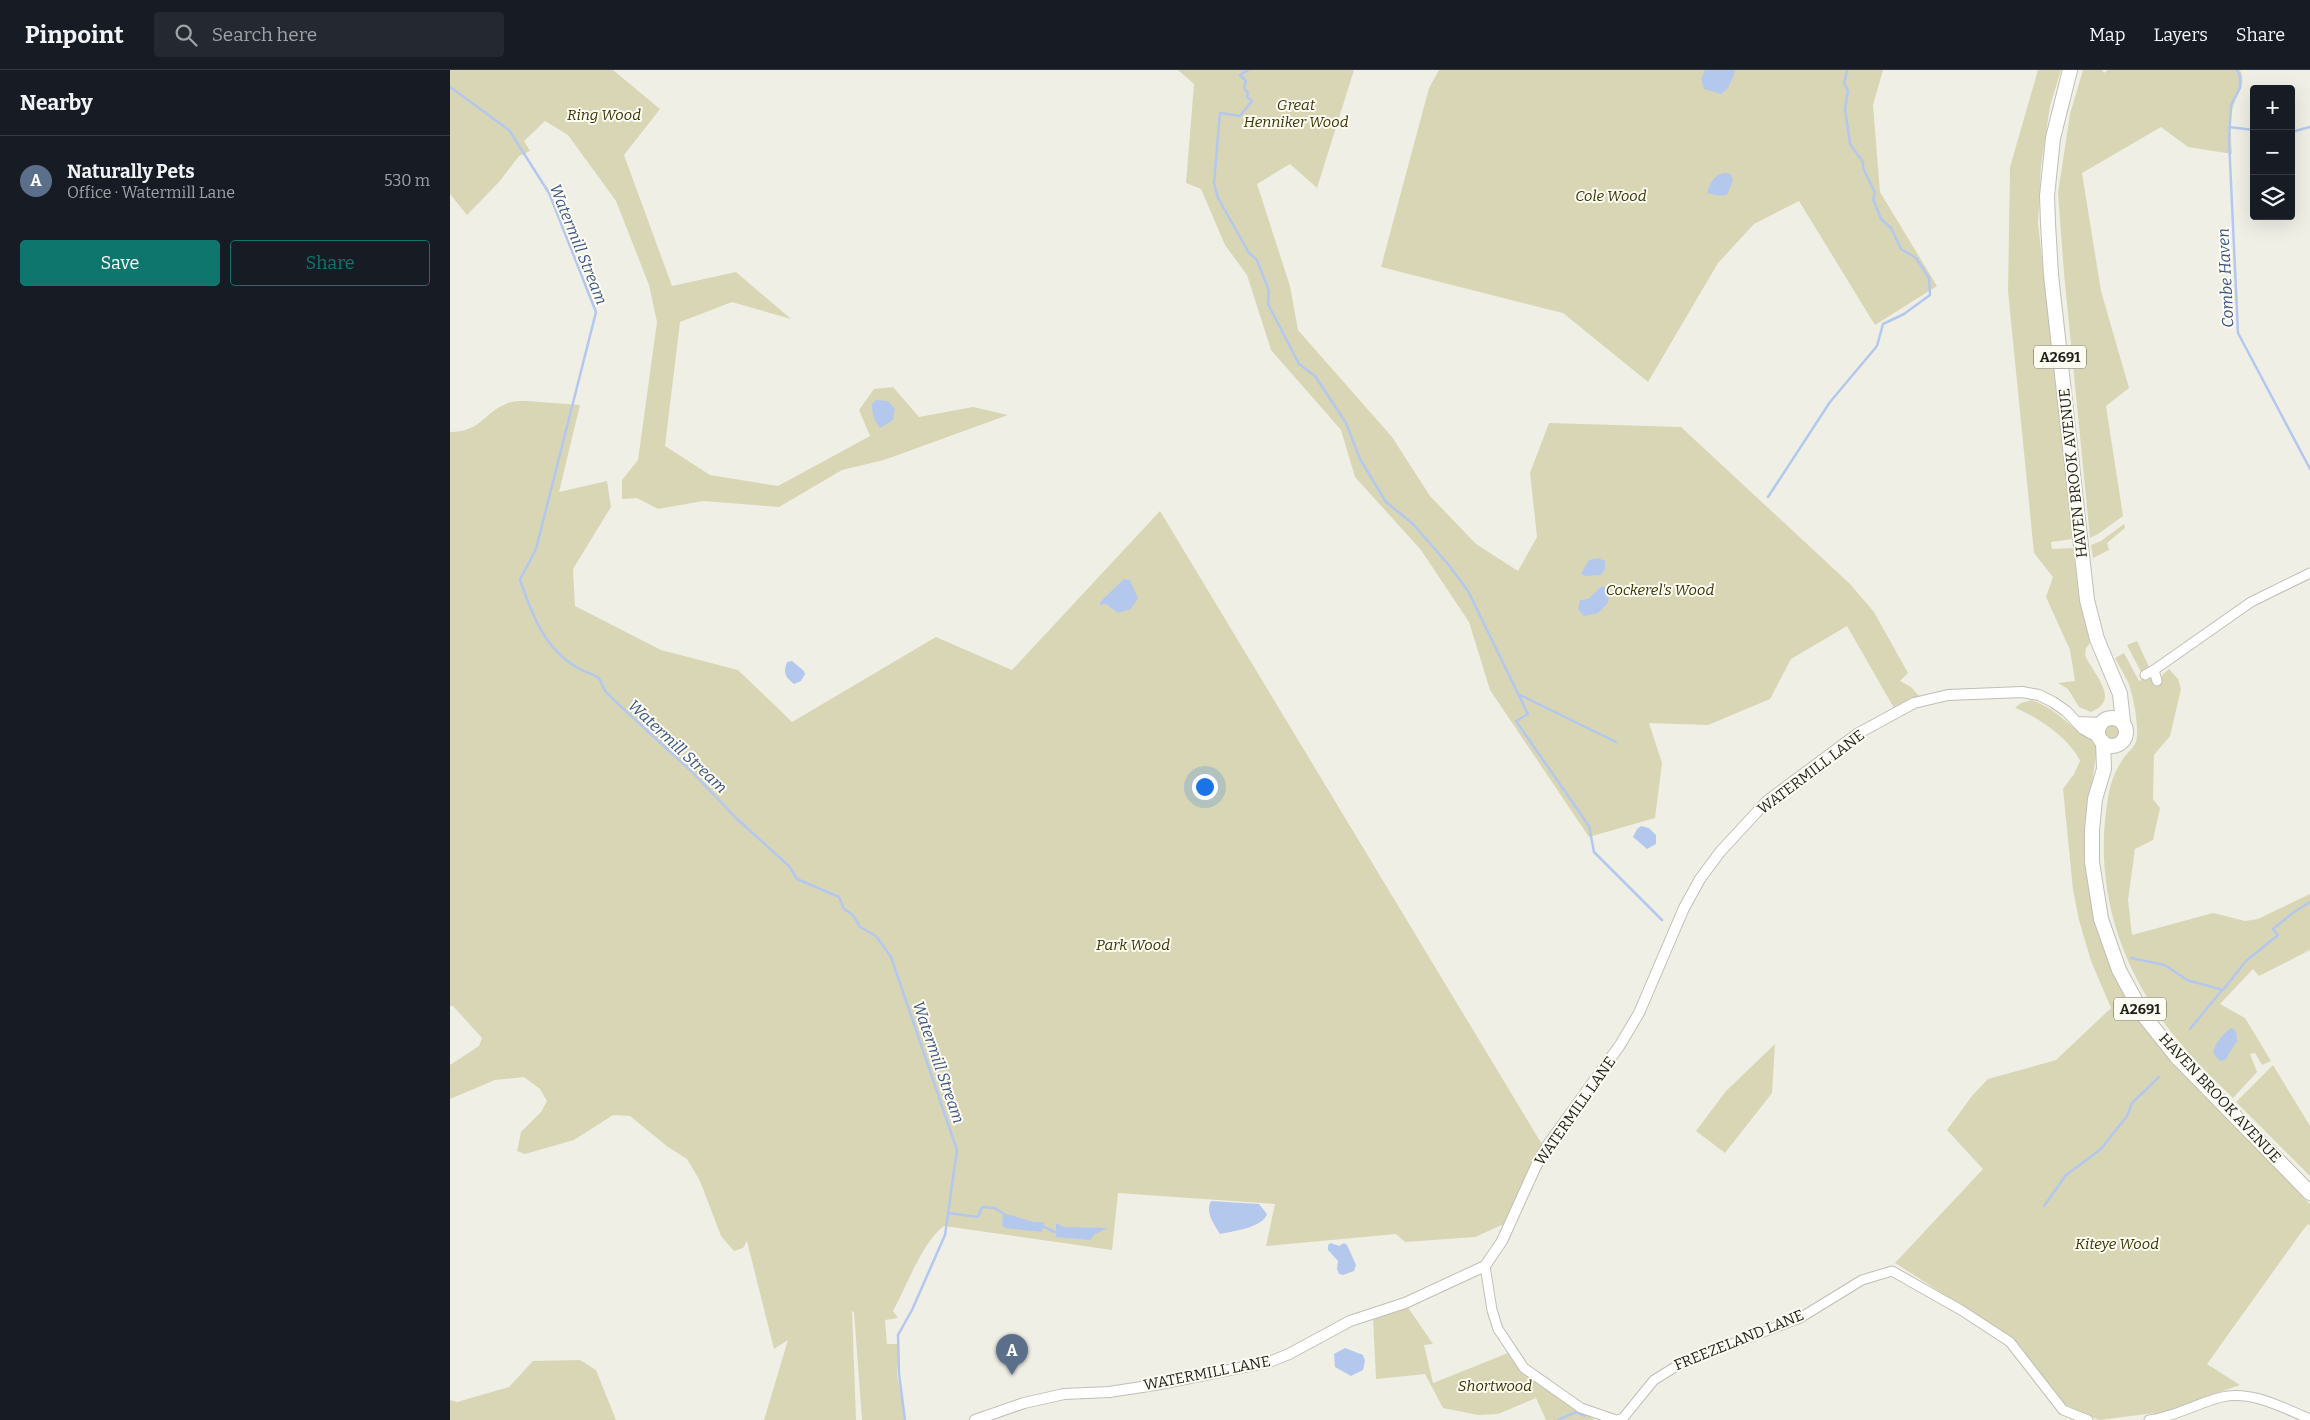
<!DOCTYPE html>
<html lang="en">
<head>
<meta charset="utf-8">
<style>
  body { margin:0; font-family:Bitter,serif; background:#242831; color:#f1f3f6 }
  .controls { position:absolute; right:15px; top:15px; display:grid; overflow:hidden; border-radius:5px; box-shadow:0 5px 20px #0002 }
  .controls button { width:45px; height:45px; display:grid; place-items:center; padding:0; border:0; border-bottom:1px solid #363941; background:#171b24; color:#f1f3f6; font:25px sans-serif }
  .you { position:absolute; left:754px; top:716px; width:18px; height:18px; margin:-12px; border:4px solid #fff; border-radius:50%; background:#1a73e8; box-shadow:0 0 0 8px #1a73e833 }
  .badge { display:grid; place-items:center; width:32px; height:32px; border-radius:50%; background:#0f766e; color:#fff; font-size:16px; font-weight:700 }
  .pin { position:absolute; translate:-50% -41px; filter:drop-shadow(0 1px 2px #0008) }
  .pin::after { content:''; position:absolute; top:26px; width:18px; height:15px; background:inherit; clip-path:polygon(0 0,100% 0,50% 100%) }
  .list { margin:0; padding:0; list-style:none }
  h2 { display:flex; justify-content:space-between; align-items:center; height:65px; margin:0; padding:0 20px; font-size:21px }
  h2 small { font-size:16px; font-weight:400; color:#9ea1a6 }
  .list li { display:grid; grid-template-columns:32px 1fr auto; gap:15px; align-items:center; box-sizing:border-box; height:90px; padding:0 20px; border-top:1px solid #363941 }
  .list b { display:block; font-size:19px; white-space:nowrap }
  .list p { margin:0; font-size:16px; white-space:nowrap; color:#9ea1a6 }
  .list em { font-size:16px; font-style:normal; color:#9ea1a6 }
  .actions { display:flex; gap:10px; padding:15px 20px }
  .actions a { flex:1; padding:11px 0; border:1px solid #0f766e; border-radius:5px; text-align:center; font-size:18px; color:#0f766e }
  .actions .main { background:#0f766e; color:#fff }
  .icon { flex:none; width:28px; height:28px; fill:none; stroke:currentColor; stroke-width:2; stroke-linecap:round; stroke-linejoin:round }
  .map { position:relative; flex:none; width:1860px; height:1350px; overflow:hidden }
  header { display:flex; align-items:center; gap:30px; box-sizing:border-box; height:70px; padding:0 25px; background:#171b24; border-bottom:1px solid #363941 }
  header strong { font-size:24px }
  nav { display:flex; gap:28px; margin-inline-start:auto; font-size:18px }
  .search { width:350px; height:45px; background:#242831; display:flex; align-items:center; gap:12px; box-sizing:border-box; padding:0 18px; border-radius:5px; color:#9ea1a6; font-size:19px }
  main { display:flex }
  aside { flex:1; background:#171b24 }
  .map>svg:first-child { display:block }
  .green { fill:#d9d6b6 }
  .water { fill:#b4c8ee }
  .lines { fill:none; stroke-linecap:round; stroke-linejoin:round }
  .stream { stroke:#b4c8ee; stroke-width:2.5 }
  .minor-casing { stroke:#c0bfb6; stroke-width:11 }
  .tertiary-casing { stroke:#c0bfb6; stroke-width:12 }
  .primary-casing { stroke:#c0bfb6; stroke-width:16 }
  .minor { stroke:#fff; stroke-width:9 }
  .tertiary { stroke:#fff; stroke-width:10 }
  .primary { stroke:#fff; stroke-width:14 }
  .labels { text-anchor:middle; stroke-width:4; stroke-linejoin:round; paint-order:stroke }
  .shield { fill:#fdfcf3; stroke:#61615b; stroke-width:1 }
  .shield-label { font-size:14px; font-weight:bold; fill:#1e1e1a }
  .park-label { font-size:15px; font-style:italic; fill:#3a3400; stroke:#fdfcf3 }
  .street-label { font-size:15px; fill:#1e1e1a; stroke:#fdfcf3 }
  .water-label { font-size:16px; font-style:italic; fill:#3b5485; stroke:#fdfcf3 }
</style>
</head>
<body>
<header>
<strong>Pinpoint</strong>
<div class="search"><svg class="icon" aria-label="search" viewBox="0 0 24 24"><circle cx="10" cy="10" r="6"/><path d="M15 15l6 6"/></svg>Search here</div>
<nav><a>Map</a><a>Layers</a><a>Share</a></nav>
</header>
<main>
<aside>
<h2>Nearby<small></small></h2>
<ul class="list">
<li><span class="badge" style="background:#5c6f8a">A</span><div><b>Naturally Pets</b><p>Office · Watermill Lane</p></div><em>530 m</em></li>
</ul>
<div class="actions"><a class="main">Save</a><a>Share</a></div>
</aside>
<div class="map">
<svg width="1860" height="1350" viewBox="0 0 1860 1350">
  <rect width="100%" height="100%" fill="#f0efe6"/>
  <!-- green -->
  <path class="green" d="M0,0H163L210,39L174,85L222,216L286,202L341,249L282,232L230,252L215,376L260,405L328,416L420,366L409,340L424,319L443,317L469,347L523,337L558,345L434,390L392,400L329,437L253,431L208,439L187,428L172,429V410L188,390L207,252L199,215L166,131L118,65L95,51L74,71L80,81L69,86L49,112L17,145L0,124Z
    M728,0H904L867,118L840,94L807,114L840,216L848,260L942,367L980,426L1026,474L1068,501L1087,467L1080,403L1099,353L1231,357L1400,514L1424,542L1458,603L1450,611L1461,617L1469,626L1444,638L1397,556L1341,589L1320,629L1258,655L1199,653L1212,693L1205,748L1139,767L1040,620L1019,552L971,480L905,407L891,360L821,280L797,205L775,175L751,119L736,113L744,14Z
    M989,0H1433L1423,35L1430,122L1487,216L1425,255L1349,131L1304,154L1268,193L1198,312L1113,243L931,197L979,18Z
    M1588,0H1611L1600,36L1591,96L1588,153L1623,469L1601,472L1602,479L1623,478L1629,529L1640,573L1636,578L1635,585C1643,604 1672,630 1641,642L1629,637L1618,619L1608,613L1625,611L1620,580L1596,527L1603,507L1584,483L1558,221L1560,97Z
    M1633,0H1652L1654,3L1658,0H1790C1797,15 1787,23 1783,37C1779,51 1781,69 1782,84L1738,77L1711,57L1632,103L1651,221L1679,318L1656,336L1673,446L1648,464L1640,468L1614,203L1608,123L1620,44Z
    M77,331L130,335L109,422L157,411L161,437L123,499L125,536L211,580L288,600L342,652L486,567L562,600L710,441L1093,1076L1079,1098L1054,1154L1025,1167L955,1172L946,1164L816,1176L825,1134L668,1123L662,1180L494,1156C472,1172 457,1216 443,1241L448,1248L435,1250L437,1274H449L447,1305L453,1335L454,1350H412L404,1242L402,1241L406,1350H314L338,1270L324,1279L297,1171L293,1178L284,1181L271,1166L250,1111L237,1089L218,1077L180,1046L163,1045L124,1070L75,1084L67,1081L71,1062L91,1042L97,1031L90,1019L74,1007L45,1010L0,1029V995L29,976L32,968L3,936H0V362C33,361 31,344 58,333C63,331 71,331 77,331Z
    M1674,454L1675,458L1657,473L1659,480L1643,488L1641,475L1651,471Z
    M1687,571L1700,599L1691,602L1677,575Z
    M1674,583L1689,611L1697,607L1702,609L1704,614L1712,613V605L1719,599L1728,609L1731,619L1720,666L1704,685L1703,729L1710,738L1703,770L1685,779L1678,830L1682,865L1763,843L1795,851L1808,849L1860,824V880L1809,906L1803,899L1770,934L1795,948L1821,991L1812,995L1805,983L1800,984L1807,1002L1783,1028C1766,1011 1748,995 1733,976C1672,907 1642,819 1658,728C1660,713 1666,698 1675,686C1678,682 1682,679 1685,674C1691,664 1683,623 1678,612C1674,604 1669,596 1665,588Z
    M1582,630C1602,638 1607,644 1623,657C1632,664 1641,667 1647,678L1635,761V794L1646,851L1663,904L1689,951L1722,991L1860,1134V1156L1858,1154L1853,1160L1757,1294L1790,1315L1713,1342L1649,1350L1616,1335L1561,1267L1445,1193L1533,1099L1497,1060L1522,1026L1538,1009L1606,990L1661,938L1641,891L1629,850L1623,820L1613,719L1624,704L1630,691C1621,670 1587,646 1565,638L1571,633Z
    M1652 662a10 10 0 1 1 20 0a10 10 0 1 1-20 0Z
    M1325,974L1322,1023L1275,1083L1246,1061L1276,1021Z
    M1823,995L1860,1056V1106L1786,1032Z
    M957,1236L983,1274L974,1275L983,1313L1058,1283C1075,1303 1102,1325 1124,1339C1131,1343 1140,1344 1144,1350H1096L1086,1328L1048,1344L1028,1345L993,1338L975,1304L926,1309L923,1247Z
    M130,1290L146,1300L166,1350H0V1330L7,1332L59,1317L83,1291Z"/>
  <!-- water -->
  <path class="water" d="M1255,0H1284L1285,2L1278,18L1271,24L1254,19L1251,9Z
    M1275,103L1281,104L1283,110L1277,125L1269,126L1257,123C1260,113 1264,104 1275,103Z
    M426,330L438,331L445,339L443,350L430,358C424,350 422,344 422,334Z
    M1148,488L1155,491V499L1151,505L1135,506L1131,504L1139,490Z
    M674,509L680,510L688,528L681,539L668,543L656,534L650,535V532Z
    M1152,516L1159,521L1158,533L1148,543L1134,546L1128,539L1130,530L1138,529Z
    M342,591L354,601L355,604L351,611L344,614C335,607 333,603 337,592Z
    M1191,756L1199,758L1206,765V774L1197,779L1183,767L1187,759Z
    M1781,958L1786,961L1787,971L1775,990L1770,991L1763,983C1765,973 1773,964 1781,958Z
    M761,1131L809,1134L817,1144C814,1157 781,1162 770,1164C764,1154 755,1143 761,1131Z
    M553,1143L584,1152H594L592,1162L555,1158L552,1155Z
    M606,1153L614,1157L658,1158L645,1164L640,1170L606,1167Z
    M881,1173L889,1176L894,1173L897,1175L906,1195L904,1201L893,1205L889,1204L887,1199L888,1191L878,1180V1175Z
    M895,1278L913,1285L915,1291L913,1300L901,1306L885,1297L884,1284Z"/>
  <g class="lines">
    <!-- stream -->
    <path class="stream" d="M798,0L790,5L796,11L794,18L798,23L797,27L802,31L790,46L770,43L764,113L768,128L799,183L807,190L819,221L818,234L849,294L865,306L896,353L910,389L936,432L962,453L998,494L1018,521L1078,644L1066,651L1139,756L1144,782L1212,850
      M1787,0L1790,6V18L1781,35L1779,70L1788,263L1860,399
      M0,17L59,60L99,123L146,242L86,479L70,510C82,544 94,579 128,598C134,602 142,603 149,608L155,621L164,630L241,701L287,749L339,796L347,809L389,827L394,839L403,845L410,857L426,866L441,887L507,1080L495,1165L462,1240L448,1265L449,1304L455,1350
      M1779,57L1804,60
      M1841,62L1860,57
      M1318,427L1380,332L1427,276L1433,254L1454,244L1480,225L1479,208L1466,188L1451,179L1441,158L1431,149L1423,129L1425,123L1413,98V92L1400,74L1395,39L1398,20L1394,14L1397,0
      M1070,625L1166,672
      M1681,888L1715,895L1737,910L1773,920L1796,891L1828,865L1823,859L1844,842L1860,832
      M1740,959L1772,920
      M1594,1136L1616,1105L1651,1079L1677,1046L1682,1033L1709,1007
      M498,1143L528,1147L532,1137L544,1138L553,1143
      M594,1157L605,1162
      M1108,1350L1126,1342L1135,1346"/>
    <defs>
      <path id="minor" d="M1704,600L1707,611
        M1695,605L1704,600L1801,532L1860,503
        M1035,1196L1042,1240L1048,1259L1074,1298L1131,1338L1166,1350
        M1168,1350L1173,1348L1204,1310L1230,1294L1350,1248L1412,1210L1442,1201L1511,1240L1560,1272L1613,1340L1638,1350
        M1699,1350C1725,1347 1747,1333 1772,1327C1802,1320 1833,1338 1860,1349"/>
      <path id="tertiary" d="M1627,652L1651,653
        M525,1350L574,1333L614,1324L659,1322L705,1315L819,1292L839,1284L900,1251L955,1233L1035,1196L1052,1171L1086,1096L1097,1076L1170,975L1189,943L1234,838L1250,809L1270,782L1317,731L1407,664L1464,633L1498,625L1572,622L1589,625L1603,632L1616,641L1633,659L1651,669"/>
      <path id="primary" d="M1620,0L1603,68L1597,126L1598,153L1601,205L1637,530L1647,569L1670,624L1673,652
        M1648 662a14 14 0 1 1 28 0a14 14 0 1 1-28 0Z
        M1653,672L1654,699L1645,729L1642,760V792L1651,849L1669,900L1694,946L1726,986L1860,1123"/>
    </defs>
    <!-- minor casing -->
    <use href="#minor" class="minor-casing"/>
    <!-- tertiary casing -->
    <use href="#tertiary" class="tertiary-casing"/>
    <!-- primary casing -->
    <use href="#primary" class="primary-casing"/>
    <!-- minor -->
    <use href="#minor" class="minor"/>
    <!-- tertiary -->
    <use href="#tertiary" class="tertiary"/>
    <!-- primary -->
    <use href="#primary" class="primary"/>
  </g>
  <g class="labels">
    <!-- shield labels -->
    <g class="shield">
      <rect x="1584" y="275.5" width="52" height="23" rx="4"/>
      <rect x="1664" y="927.5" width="52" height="23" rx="4"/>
    </g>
    <g class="shield-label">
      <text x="1610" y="292">A2691</text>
      <text x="1690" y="944">A2691</text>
    </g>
    <!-- park labels -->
    <g class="park-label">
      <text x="846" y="40">Great<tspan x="846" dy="17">Henniker Wood</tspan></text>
      <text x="154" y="50">Ring Wood</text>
      <text x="1161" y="131">Cole Wood</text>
      <text x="1210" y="525">Cockerel's Wood</text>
      <text x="683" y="880">Park Wood</text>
      <text x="1667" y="1179">Kiteye Wood</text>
      <text x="1045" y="1321">Shortwood</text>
    </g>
    <!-- street labels -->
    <g class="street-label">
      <text transform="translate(1623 403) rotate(-96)" y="5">HAVEN BROOK AVENUE</text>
      <text transform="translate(1361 702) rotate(-37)" y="5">WATERMILL LANE</text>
      <text transform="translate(1770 1028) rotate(47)" y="5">HAVEN BROOK AVENUE</text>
      <text transform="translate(1125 1041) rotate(-55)" y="5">WATERMILL LANE</text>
      <text transform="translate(1289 1270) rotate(-22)" y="5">FREEZELAND LANE</text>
      <text transform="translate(757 1303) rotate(-11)" y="5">WATERMILL LANE</text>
    </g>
    <!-- water labels -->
    <g class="water-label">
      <text transform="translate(129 174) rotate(68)" y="6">Watermill Stream</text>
      <text transform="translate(1775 208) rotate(-93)" y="6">Combe Haven</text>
      <text transform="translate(228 676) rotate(43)" y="6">Watermill Stream</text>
      <text transform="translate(489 992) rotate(71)" y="6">Watermill Stream</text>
    </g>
  </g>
</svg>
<div class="controls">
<button>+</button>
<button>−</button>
<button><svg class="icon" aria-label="layers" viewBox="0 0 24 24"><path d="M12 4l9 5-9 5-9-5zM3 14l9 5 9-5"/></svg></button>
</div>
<div class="you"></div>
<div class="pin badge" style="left:562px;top:1305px;background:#5c6f8a">A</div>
</div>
</main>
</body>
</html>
